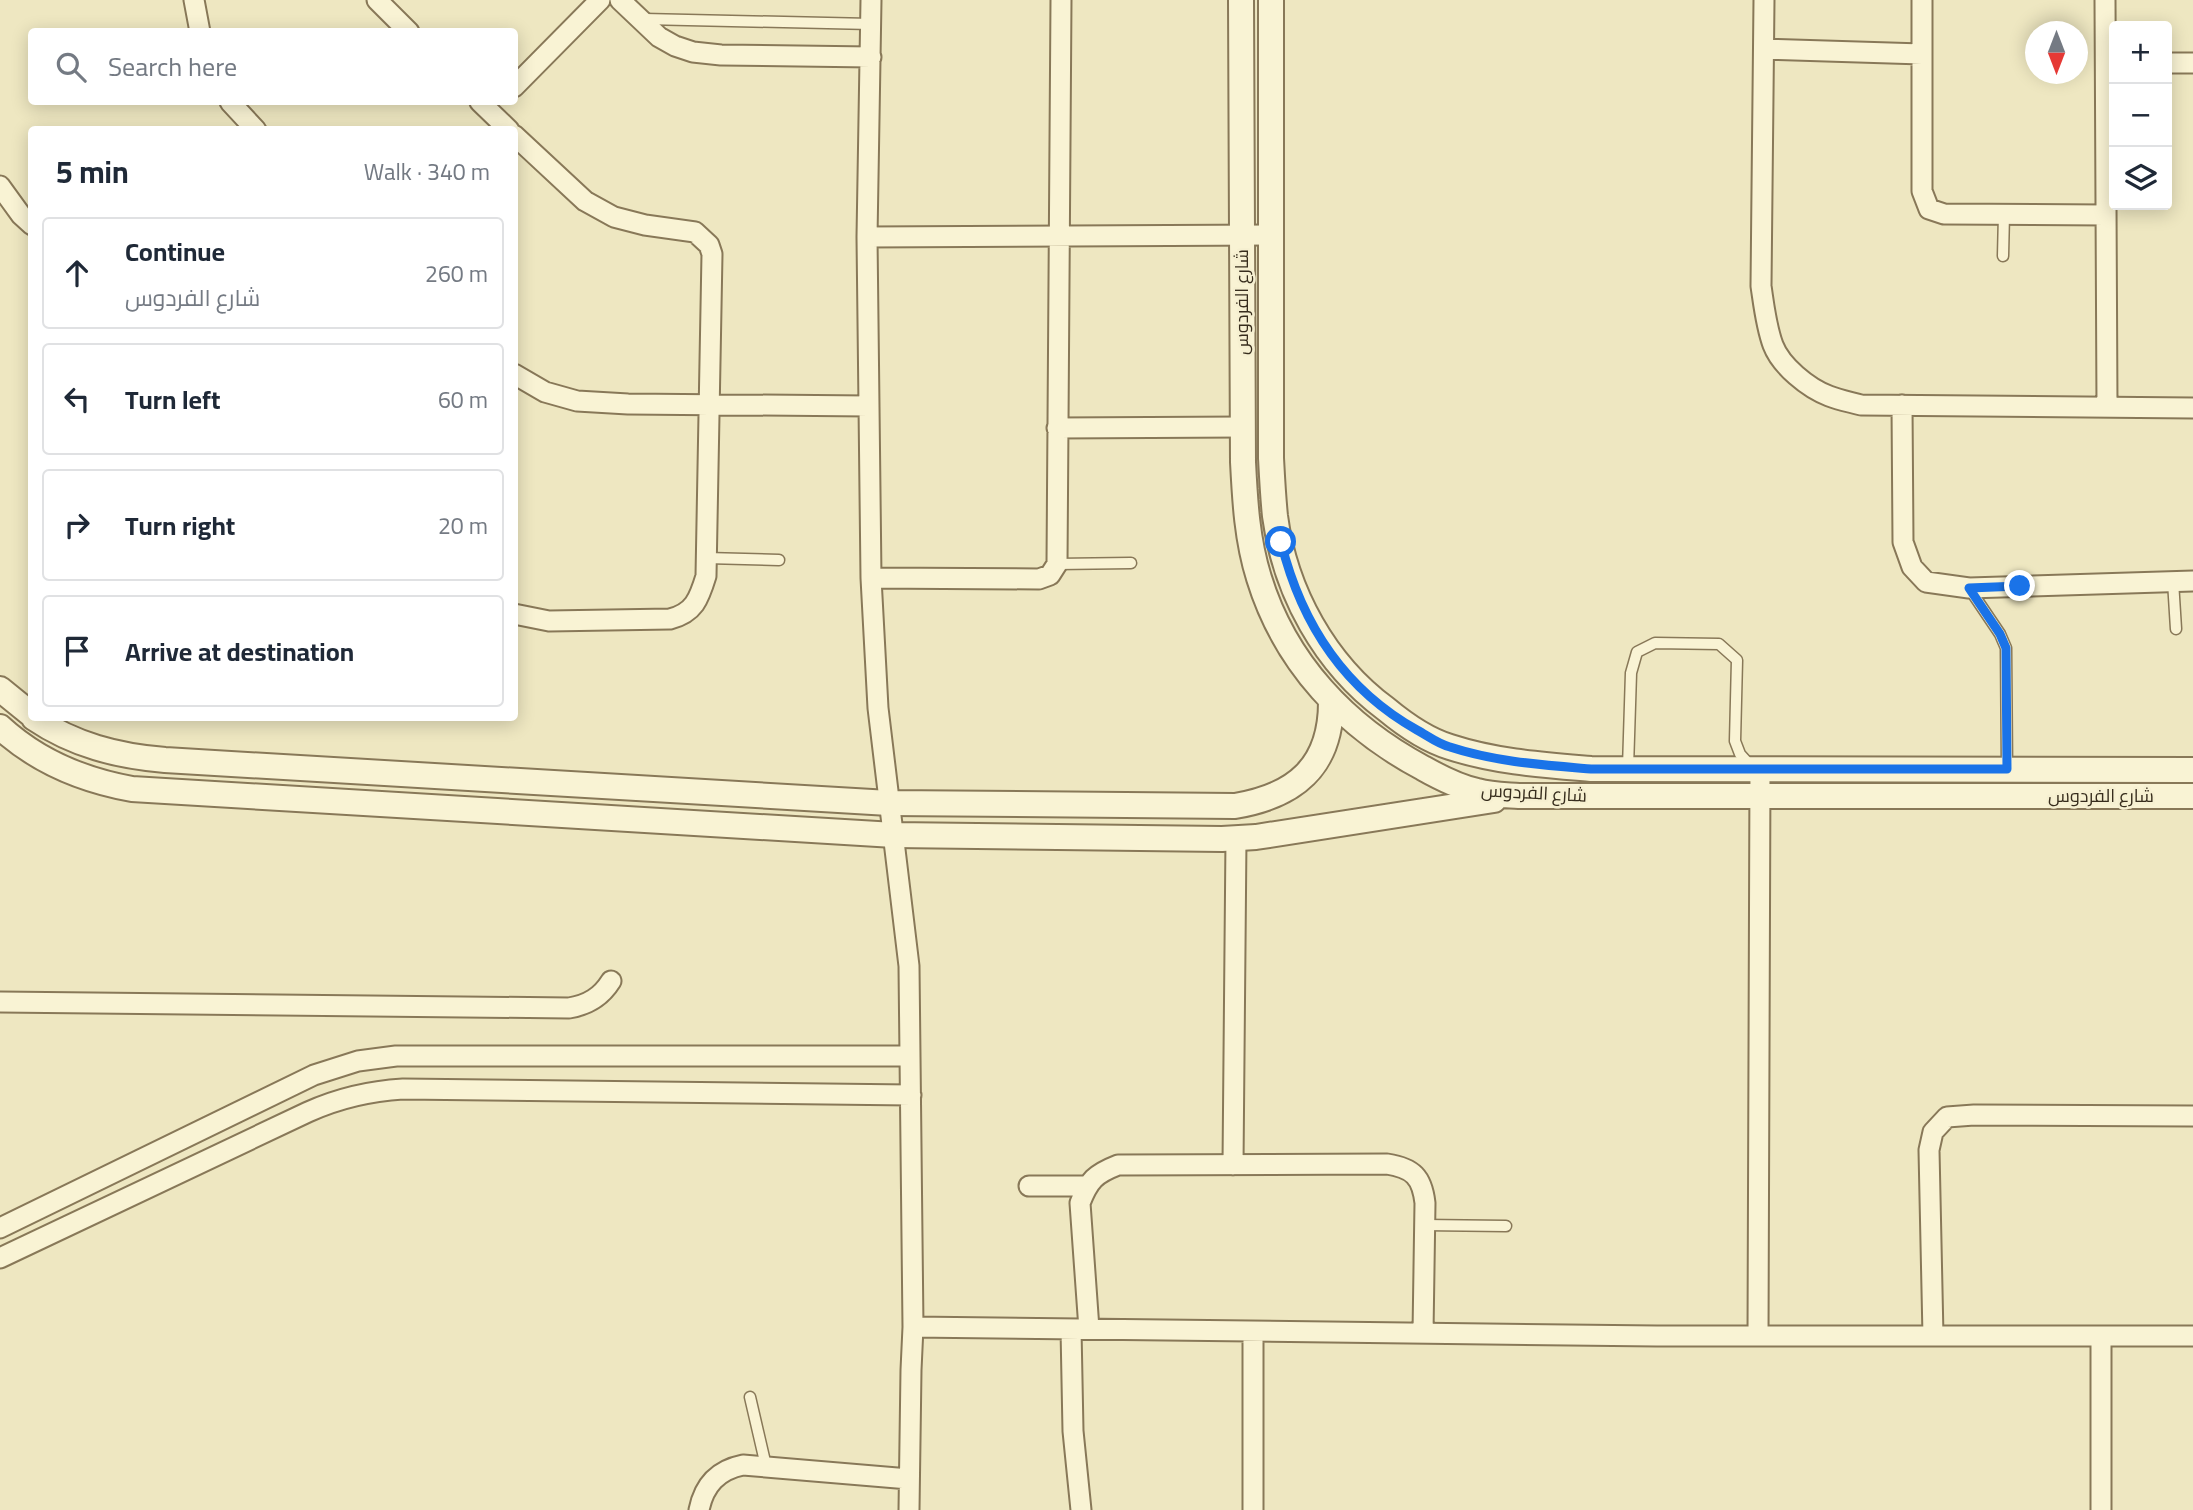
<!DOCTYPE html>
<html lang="en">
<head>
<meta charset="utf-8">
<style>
  body { margin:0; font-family:Georgia,Cairo,serif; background:#f6f6f7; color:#1f2937 }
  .controls { position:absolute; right:21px; top:21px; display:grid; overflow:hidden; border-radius:7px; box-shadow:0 4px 18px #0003 }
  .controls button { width:63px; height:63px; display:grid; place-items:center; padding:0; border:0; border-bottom:2px solid #e0e1e3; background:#fff; color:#1f2937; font:35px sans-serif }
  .compass { position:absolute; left:2025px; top:21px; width:63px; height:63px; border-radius:50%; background:#fff; box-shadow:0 4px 18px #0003; rotate:180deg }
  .stop { position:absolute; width:21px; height:21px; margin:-16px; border:5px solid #1a73e8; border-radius:50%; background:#fff }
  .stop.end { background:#1a73e8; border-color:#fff; box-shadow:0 2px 7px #0008 }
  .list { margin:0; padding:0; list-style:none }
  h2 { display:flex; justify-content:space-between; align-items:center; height:91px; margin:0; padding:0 28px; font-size:30px }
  h2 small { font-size:23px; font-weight:400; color:#747a83 }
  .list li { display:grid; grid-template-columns:46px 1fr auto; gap:21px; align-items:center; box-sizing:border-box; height:112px; margin:0 14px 14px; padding:0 14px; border:2px solid #e0e1e3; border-radius:7px }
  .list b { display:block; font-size:26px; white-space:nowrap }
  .list p { margin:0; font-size:23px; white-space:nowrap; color:#747a83 }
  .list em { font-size:23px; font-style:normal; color:#747a83 }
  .icon { flex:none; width:38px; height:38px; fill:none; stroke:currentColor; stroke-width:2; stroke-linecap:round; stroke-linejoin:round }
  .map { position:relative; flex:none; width:2193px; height:1510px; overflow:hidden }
  .search { position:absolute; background:#fff; box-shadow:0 4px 18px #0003; left:28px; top:28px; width:490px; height:77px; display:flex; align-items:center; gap:18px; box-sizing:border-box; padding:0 24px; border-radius:7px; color:#747a83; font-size:26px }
  .panel { position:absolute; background:#fff; box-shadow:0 4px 18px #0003; left:28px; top:126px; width:490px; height:595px; border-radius:7px }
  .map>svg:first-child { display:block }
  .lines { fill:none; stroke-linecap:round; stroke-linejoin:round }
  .service-casing { stroke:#887858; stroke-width:13 }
  .minor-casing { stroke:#887858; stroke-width:23 }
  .tertiary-casing { stroke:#887858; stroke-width:28 }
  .service { stroke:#f9f3d4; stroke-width:10 }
  .minor { stroke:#f9f3d4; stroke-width:19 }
  .tertiary { stroke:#f9f3d4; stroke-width:24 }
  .route { stroke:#1a73e8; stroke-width:9 }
  .labels { text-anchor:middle; stroke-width:5; stroke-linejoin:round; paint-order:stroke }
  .street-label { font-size:18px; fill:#372d1d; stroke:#f6f0d1 }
</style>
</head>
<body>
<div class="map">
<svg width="2193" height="1510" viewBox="0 0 2193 1510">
  <rect width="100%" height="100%" fill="#eee7c1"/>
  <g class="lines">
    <defs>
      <path id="service" d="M644,19L871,24
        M2003,256L2004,214
        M706,558L779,560
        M1057,564L1131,563
        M2173,581L2176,629
        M1969,588L2000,634L2006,648L2007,768
        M1628,768L1631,673L1637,652L1655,643L1719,644L1737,660L1735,741L1740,754L1750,765
        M1424,1225L1506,1226
        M750,1397L766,1466"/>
      <path id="minor" d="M194,0L200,32
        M377,0L409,32
        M620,0L659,37L675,46L693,52L721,55L871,57
        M1764,0L1761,286C1764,306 1766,326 1773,345C1781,366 1808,388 1829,396C1839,400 1850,402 1861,405L2193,408
        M1922,0V191L1929,209L1944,214L2106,215
        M2105,0L2107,407
        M1764,49L1922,54
        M2167,63H2193
        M514,87L600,0
        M230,102L256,130
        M480,102L509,130
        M514,135L585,201L614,217L645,225L695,232L709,245L712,254L706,576C699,599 694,613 670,619L549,621L514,614
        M0,186L21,215L32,225
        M867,237L1271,235
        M514,374L545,392L577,401L628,404L869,406L871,578L878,708L909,966L913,1327L911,1370L909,1510
        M1902,405L1903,542L1912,567L1926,582L1969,588L2193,581
        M869,406L867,237L871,0
        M1057,428L1243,427
        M871,578L1039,579L1050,575L1057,564L1061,0
        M0,1002L569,1008C588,1005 601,997 611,981
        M1233,1165L1236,838
        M1029,1186H1087
        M0,1228L314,1075L358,1061L396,1056H910
        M0,1258L308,1112C339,1098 369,1091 403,1089L911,1095
        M913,1327L1657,1336H2193
        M1071,1329L1073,1431L1081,1510
        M1089,1329L1080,1203C1089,1180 1095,1174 1118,1165L1387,1164C1413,1168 1422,1177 1425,1203L1423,1333
        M1253,1332V1510
        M1758,1336L1760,769
        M1933,1336L1929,1150L1933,1132L1947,1117L1974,1115L2193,1116
        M2101,1336V1510
        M699,1510C704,1485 718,1470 743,1465L909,1479"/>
      <path id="tertiary" d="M1241,0L1243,462C1245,501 1247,540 1259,578C1285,663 1346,727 1423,768C1439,777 1458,787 1477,791C1490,795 1505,795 1519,796H2193
        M1271,0V458C1272,477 1273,497 1275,516C1285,592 1325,664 1386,709C1404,724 1427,740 1450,747C1496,762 1543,765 1591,769L2193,770
        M0,689L32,715
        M34,718C74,745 117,756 165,760L889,803L1235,806C1295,796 1331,767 1331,702
        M0,727C38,762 82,780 132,789L894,835L1222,839L1256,837L1494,800"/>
    </defs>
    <!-- service casing -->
    <use href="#service" class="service-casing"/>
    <!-- minor casing -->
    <use href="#minor" class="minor-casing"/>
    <!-- tertiary casing -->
    <use href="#tertiary" class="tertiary-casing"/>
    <!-- service -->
    <use href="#service" class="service"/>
    <!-- minor -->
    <use href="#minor" class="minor"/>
    <!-- tertiary -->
    <use href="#tertiary" class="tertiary"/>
  </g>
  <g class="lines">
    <!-- route -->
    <path class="route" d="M1281,542C1301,623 1344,689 1417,730C1428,736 1438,744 1450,747C1496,762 1543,765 1591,769H2007L2006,648L2000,634L1969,588L2020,586"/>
  </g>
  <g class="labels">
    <!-- street labels -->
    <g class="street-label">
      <text transform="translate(1242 302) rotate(-90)" y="6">شارع الفردوس</text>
      <text transform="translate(1534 793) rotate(3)" y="6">شارع الفردوس</text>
      <text x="2101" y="802">شارع الفردوس</text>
    </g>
  </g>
</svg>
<div class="controls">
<button>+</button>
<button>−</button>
<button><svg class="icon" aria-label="layers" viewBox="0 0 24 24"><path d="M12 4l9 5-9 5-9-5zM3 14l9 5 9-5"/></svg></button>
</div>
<svg class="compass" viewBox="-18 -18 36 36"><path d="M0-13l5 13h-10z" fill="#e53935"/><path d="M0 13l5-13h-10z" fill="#747a83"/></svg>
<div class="stop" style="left:1281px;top:542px"></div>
<div class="stop end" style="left:2020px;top:586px"></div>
<div class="search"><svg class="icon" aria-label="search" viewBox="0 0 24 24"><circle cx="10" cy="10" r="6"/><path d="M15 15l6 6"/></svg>Search here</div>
<section class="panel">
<h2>5 min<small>Walk · 340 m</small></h2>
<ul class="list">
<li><svg class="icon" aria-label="ahead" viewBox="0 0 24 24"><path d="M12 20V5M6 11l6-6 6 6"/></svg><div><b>Continue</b><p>شارع الفردوس</p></div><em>260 m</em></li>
<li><svg class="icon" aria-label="left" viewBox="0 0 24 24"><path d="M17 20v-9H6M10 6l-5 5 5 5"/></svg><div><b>Turn left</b></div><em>60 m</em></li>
<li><svg class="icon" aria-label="right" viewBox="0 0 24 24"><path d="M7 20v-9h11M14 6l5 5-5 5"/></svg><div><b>Turn right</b></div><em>20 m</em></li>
<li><svg class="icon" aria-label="arrive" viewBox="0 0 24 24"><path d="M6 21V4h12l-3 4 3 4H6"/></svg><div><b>Arrive at destination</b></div></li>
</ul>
</section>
</div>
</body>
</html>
